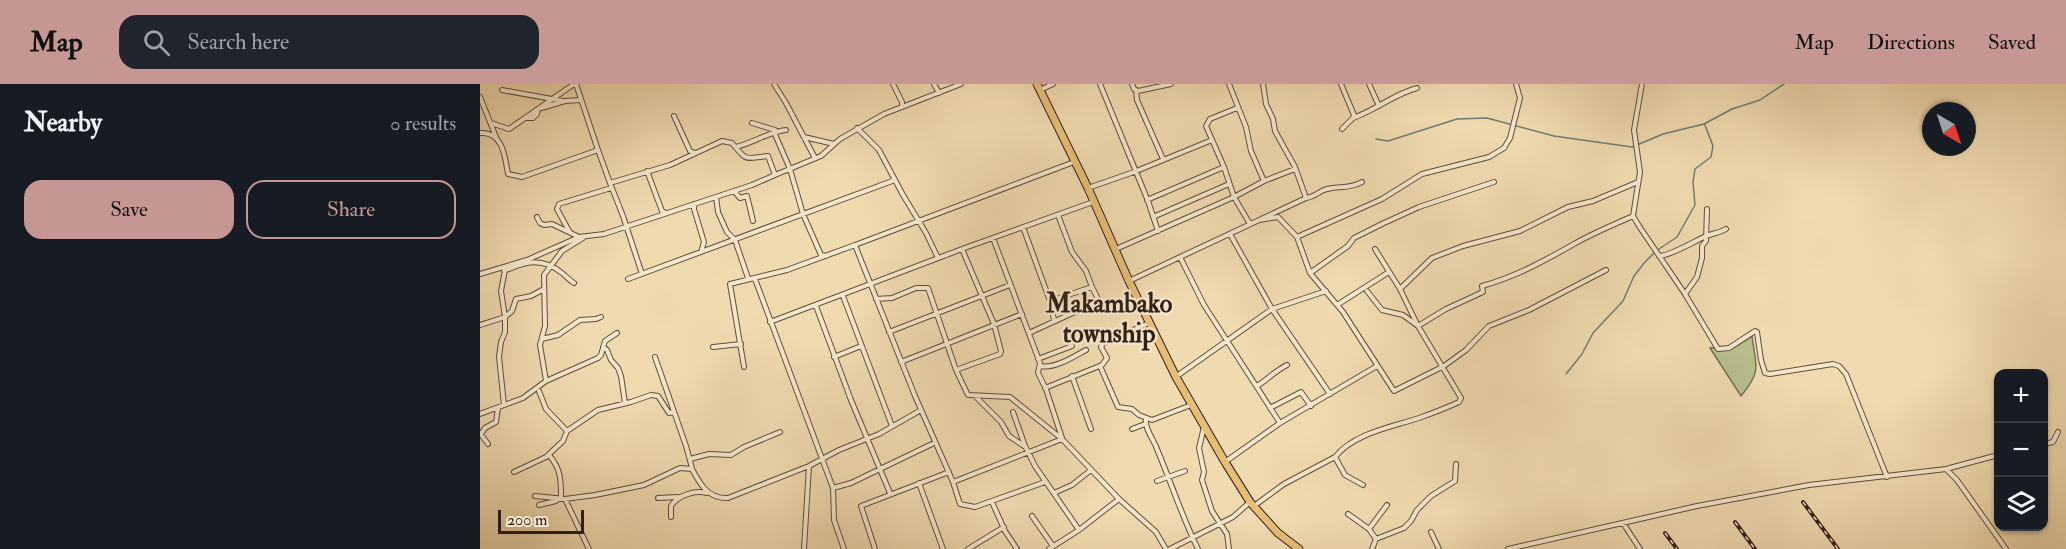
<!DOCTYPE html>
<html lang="en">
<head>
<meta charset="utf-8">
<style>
  body { margin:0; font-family:"IM FELL Double Pica",serif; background:#20242c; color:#f1f3f6 }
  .controls { position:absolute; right:18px; bottom:18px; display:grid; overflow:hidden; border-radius:12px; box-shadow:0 2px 4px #0004 }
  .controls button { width:54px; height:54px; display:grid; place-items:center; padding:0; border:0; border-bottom:2px solid #363941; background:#171b24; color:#f1f3f6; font:30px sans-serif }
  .compass { position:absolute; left:1442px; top:18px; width:54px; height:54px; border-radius:50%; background:#171b24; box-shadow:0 2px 4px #0004; rotate:141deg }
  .scale { position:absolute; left:18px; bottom:15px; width:86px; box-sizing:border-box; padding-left:6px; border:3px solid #302016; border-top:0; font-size:16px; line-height:21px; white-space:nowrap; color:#302016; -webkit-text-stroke:4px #f5e7cc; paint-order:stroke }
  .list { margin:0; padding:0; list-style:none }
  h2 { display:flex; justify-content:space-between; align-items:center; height:78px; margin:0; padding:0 24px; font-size:26px }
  h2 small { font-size:20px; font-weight:400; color:#9ea1a6 }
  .actions { display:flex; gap:12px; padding:18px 24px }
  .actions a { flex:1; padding:14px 0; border:2px solid #c59692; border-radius:18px; text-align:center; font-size:21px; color:#c59692 }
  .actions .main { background:#c59692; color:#111 }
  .icon { flex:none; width:33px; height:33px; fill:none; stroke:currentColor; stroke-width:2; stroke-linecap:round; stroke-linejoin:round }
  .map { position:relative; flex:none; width:1586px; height:465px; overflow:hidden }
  header { display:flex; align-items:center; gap:36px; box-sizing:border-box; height:84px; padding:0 30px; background:#c59692; color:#111 }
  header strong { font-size:28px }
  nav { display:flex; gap:33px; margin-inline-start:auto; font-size:21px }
  .search { width:420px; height:54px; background:#20242c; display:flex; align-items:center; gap:15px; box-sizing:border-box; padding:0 21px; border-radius:18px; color:#9ea1a6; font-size:22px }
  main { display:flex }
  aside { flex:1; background:#171b24 }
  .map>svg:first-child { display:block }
  .green { fill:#b7c08d; stroke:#747052; stroke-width:1.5 }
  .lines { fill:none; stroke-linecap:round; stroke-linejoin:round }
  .stream { stroke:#707c73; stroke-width:1.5 }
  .minor-casing { stroke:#604e3c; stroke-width:6 }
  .highway-casing { stroke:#302016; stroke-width:9 }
  .minor { stroke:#f5e7cc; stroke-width:4 }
  .highway { stroke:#e8bd78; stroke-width:7 }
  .rail-casing { stroke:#302016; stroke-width:4 }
  .rail { stroke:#f5e7cc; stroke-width:1.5; stroke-dasharray:4.5; stroke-linecap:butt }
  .labels { text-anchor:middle; stroke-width:5; stroke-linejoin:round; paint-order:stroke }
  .district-label { font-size:26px; font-weight:bold; fill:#302016; stroke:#f5e7cc }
</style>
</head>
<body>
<header>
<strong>Map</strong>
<div class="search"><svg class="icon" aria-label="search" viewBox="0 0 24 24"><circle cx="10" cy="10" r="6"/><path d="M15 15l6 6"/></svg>Search here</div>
<nav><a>Map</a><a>Directions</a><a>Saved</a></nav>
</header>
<main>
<aside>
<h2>Nearby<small>0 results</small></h2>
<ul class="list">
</ul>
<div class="actions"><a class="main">Save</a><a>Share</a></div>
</aside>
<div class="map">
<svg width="1586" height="465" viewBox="0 0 1586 465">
  <rect width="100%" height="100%" fill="#f0dab0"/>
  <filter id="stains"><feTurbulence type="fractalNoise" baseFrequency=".00333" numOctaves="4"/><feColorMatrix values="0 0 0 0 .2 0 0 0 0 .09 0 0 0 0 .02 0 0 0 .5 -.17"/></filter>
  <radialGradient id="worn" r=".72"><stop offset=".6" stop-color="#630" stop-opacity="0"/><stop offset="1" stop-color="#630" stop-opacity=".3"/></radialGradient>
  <!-- green -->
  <path class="green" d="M1272,252C1276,283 1282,287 1261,312L1230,264L1255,263Z"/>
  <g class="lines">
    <!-- stream -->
    <path class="stream" d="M896,55L908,57L977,35L1007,34L1074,52L1152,63L1183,50L1224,40L1252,25L1280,16L1304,0
      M1086,290L1102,270L1113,249L1143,217L1154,192L1165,178L1176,167L1197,153L1215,121L1213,98L1215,85L1231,73L1233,62L1225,41"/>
    <defs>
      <path id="minor" d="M96,0L118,66
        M294,0L306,19L335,74
        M413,0L422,18V23
        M454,0L459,9
        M620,0L668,117L678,147
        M652,0L654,5L658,7L691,0
        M749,0L766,43L771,67L784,97
        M783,0L786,20L793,35L795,47L815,83L826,114C834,113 837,109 844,106C857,101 868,106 882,98
        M861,0L874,31L873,34L862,45
        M889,0L899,22
        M1162,0L1154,46L1160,88L1153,132L1159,142L1205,210L1238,265L1249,264L1275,247L1277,248L1281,276L1285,289L1290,290L1353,280L1359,282L1366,290L1407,393
        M22,6L83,17
        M560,6L573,0
        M656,6L657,16L683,75
        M0,13L16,53
        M757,24L730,35L726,42L744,83L754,113L770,140
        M194,32L210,67L215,69
        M46,34H53L57,30L58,25L94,0
        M873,34C896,26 914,10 937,4
        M11,39L29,45L58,25L85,17L100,16
        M272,39L295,46
        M377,44L399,66L423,111L446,149L458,174
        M294,48L310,85L323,130L341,171L346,172
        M0,49C23,47 25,73 28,90L42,93L118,66L130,99L190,81L242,57L252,59C268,79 265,74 288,72L295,91L341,72L360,55L404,30L481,0
        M324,53L354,60
        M256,63C273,59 288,48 306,46
        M167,87L182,127L186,129
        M130,99L143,132L162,190
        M608,104L654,88L732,56
        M254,107L260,114L267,112L273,137
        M236,113L238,128L247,148L255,156L268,194
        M667,116L744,83
        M214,120V125L224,158L221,168
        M57,133L60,139L64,141L72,140L99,153
        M673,133L749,100
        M779,136L798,133L817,153L830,189L863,228L914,307L964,282L986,266L1009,242L1049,226L1126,186
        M543,143L570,217L612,203L606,187L592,168L578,131
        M89,147L77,125L79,120L131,104
        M750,150L792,225L850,310
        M817,153L902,115L942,90L1009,73L1024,64L1030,54L1040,14L1036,0
        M513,154L560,279L558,289L566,305L582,354
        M636,165L754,113L784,97L815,85
        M1179,172C1190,172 1213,158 1224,153C1230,150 1239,149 1246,145
        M700,173L724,221L800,339
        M24,187C46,177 62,173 82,189C87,193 89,196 94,199
        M830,189L868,162L874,154L904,139L939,123L1014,98
        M0,190L47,176L99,153L124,150L272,101L295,91
        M148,195L415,96
        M275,195L353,404L354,436L364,465
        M649,197L826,114
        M920,205L952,174L983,162L1040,147L1088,123L1113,117L1158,98
        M887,207L902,226L923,231L938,242L966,225L1003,208L1002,202C1035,193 1064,177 1094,160C1113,149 1133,141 1153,132
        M1205,210L1217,193L1222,174V162L1226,157L1227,125
        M363,212L412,342
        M396,215L412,214L436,204H448L476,286L488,311L530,313L582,355L639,415L676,448L686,465
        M570,217L574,236
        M857,221L909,188
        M336,222L371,316L410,409
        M290,238L482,165L613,118
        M0,241L25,233L21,207L25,186
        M409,248L530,201
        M549,249L619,217L612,203
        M62,255L78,251L100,236L116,235L121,233
        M123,263L127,266L131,276L138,284L141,292L145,319
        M233,263L261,260
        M175,273L206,362L212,384
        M354,273L381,262
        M558,275L592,262
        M421,278L542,230
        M560,282C575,285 593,273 606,266
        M620,282L638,323L652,325L659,331L672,336L711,321
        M264,283L250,200L307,186L375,161
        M476,286L520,270L521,267L514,240L482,165
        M592,292L611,345
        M697,292L792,225L846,207
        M66,297L118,274L121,271L125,257L137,249
        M777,302C788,295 795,287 807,281
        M565,304L622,281L627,274L621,263L623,259L669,239
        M59,307L66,325L87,347
        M496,313L521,338L529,352L544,362
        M24,321L19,273L21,258L25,248V233L32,227L36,215L51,212L64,205
        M790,324L821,308L831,322
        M533,328L545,362L555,382L599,446
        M0,330L43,314L66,297L60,261L65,242L64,191L82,167L103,154
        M666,335C664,344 674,356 677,365C691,398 702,433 718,465
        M724,343L719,364L724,388L722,396L732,427L747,450L749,465
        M652,345L665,340
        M0,349L8,360
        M1,350L5,344L16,338L18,324
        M582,355L473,398L435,312L375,161L594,78
        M1564,360L1573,358L1578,348
        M855,373C874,349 912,343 939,334C953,329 966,324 979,318L981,314L938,242L920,205L895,165
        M210,375L229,370L251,371L264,363L300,348
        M745,378L800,339L897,282
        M1466,385L1518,371
        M34,388L66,373L83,357L87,347L118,326L151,318L171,311L178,312L189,329L194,328
        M677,397L705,387
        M473,398L480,420L495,423L565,398
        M439,399L463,465
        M353,404L371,399L452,360
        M574,409L592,401L611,386
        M55,412L85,415L115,411L164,401L200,384L212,385C220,400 228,415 248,414L329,382L359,366L399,350L441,326
        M178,414L198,413
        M85,415L109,465
        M512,418L525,447L537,465
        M59,421L76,417L81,413C81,396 81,385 69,371
        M774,422L804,400L855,373L865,391L883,401
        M868,430L889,445L896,455L892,465
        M552,432L573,462
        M191,433V422C198,411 215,406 227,409
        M1143,439L1160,465
        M889,445L907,421
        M951,448L959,465
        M896,455L924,444L931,437L937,426L951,412L975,397L976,380
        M324,465L329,382
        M395,465L381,422L469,388
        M488,465L524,443
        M569,465L599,446L639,415
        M690,465L753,433L770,418
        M1028,465L1217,422L1329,401L1466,385L1477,396L1526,465"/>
      <path id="highway" d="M557,0L608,104L649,197L696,293L745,378L770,418L798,449L819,465"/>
    </defs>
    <!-- minor casing -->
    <use href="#minor" class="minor-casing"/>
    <!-- highway casing -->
    <use href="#highway" class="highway-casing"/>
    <!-- minor -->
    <use href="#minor" class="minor"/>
    <!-- highway -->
    <use href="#highway" class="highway"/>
    <defs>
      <path id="rail" d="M1323,418L1358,465
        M1255,438L1275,465
        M1185,449L1197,465"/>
    </defs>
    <!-- rail casing -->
    <use href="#rail" class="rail-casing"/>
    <!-- rail -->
    <use href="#rail" class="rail"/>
  </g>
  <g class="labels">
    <!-- district labels -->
    <g class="district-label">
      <text x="629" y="228">Makambako<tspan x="629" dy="30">township</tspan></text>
    </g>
  </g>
  <rect width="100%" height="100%" filter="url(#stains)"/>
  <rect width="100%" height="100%" fill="url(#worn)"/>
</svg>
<div class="controls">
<button>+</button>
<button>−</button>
<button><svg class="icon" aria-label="layers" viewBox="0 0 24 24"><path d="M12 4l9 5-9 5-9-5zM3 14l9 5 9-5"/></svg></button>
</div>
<svg class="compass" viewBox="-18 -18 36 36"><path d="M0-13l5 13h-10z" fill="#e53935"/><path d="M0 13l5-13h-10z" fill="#9ea1a6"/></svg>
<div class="scale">200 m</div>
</div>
</main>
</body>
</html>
